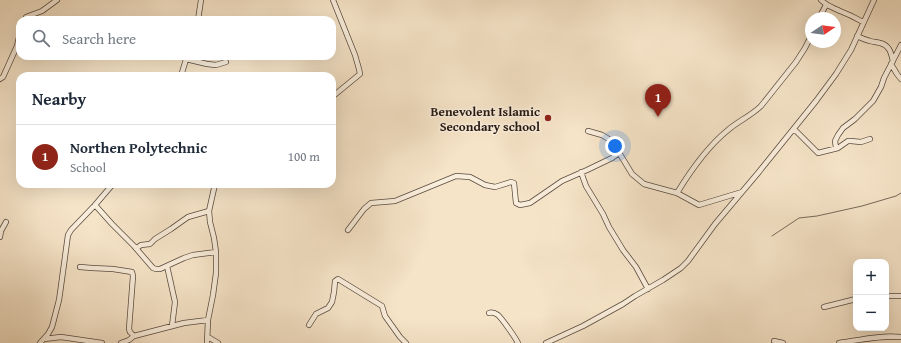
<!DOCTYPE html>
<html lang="en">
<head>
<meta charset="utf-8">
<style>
  body { margin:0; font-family:"Gentium Book Plus",serif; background:#f2f2f3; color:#1f2937 }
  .controls { position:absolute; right:12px; bottom:12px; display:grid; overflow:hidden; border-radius:8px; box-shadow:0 4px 16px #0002 }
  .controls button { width:36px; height:36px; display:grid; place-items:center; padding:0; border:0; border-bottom:1px solid #e0e1e3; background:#fff; color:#1f2937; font:20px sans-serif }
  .compass { position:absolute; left:805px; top:12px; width:36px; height:36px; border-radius:50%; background:#fff; box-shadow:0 4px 16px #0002; rotate:77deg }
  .you { position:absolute; left:615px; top:146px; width:14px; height:14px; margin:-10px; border:3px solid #fff; border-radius:50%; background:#1a73e8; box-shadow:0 0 0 6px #1a73e833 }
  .badge { display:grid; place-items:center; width:26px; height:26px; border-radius:50%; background:#8f2418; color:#fff; font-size:13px; font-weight:700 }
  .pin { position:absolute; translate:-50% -33px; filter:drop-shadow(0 1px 2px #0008) }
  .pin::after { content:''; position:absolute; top:21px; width:14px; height:12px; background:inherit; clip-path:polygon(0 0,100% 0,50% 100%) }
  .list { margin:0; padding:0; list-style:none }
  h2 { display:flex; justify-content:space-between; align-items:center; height:52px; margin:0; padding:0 16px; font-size:17px }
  h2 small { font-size:13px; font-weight:400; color:#747a83 }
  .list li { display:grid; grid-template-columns:26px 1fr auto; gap:12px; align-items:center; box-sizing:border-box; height:64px; padding:0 16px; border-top:1px solid #e0e1e3 }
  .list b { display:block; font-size:15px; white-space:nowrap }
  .list p { margin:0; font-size:13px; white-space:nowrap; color:#747a83 }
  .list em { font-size:13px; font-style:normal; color:#747a83 }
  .icon { flex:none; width:22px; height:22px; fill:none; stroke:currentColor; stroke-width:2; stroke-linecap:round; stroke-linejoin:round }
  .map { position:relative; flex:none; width:901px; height:343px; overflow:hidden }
  .search { position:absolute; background:#fff; box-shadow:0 4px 16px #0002; left:16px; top:16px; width:320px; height:44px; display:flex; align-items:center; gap:10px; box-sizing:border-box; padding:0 14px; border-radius:12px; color:#747a83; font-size:15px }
  .panel { position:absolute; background:#fff; box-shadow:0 4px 16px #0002; left:16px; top:72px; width:320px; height:116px; border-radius:12px }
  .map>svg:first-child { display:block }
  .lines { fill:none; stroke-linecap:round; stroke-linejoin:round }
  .stream { stroke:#77695a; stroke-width:1 }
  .minor-casing { stroke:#584b40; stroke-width:6 }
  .minor { stroke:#f9eddb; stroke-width:4.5 }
  .poi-dot { fill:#8f2418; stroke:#f9eddb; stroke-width:1.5 }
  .labels { text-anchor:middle; stroke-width:3; stroke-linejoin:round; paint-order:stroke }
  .poi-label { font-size:13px; font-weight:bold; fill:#241813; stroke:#f9eddb; text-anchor:end }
</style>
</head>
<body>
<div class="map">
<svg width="901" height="343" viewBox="0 0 901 343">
  <rect width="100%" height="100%" fill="#f6e4c8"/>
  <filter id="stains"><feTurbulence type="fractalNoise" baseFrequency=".005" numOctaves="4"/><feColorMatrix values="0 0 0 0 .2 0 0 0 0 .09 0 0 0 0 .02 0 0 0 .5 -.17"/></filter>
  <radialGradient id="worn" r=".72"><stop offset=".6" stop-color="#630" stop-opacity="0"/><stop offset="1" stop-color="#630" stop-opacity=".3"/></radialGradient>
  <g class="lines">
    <!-- stream -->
    <path class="stream" d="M772,236L799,218L817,216L862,206L896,196L901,193"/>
    <defs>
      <path id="minor" d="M821,0C828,7 832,7 840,11C848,14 856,18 863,22
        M819,18L826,5
        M25,20L26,17L42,11L57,0
        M198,20L201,0
        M857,36C861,38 866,40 870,41C873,42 877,42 880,43C889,45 891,52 893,61
        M186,59L207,64L216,65L226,62
        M891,64L897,74L901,79
        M181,76L187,56
        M0,79L3,77L17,46L20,33
        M332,97L360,74L359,69L355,55L333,0
        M794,129L818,153L838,148L848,141H851L861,142L870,139
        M588,131L602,135L612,141L632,174L644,184L677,193L699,205L742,192
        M836,148L835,141L838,135L843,128L855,119L873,101L881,87L884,78L901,45
        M581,172L586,186L603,214L609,227L623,250L636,267L648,289
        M677,193C691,170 707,147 728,130C738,121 751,116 761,106L796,62L805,48L811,36
        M95,205L112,224L134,246L153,268L156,269H160L184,258L193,255L216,252
        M348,230L364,209L371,203L395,201L456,176L470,177L485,185L495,187L511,182L514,183L516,203L520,205L530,203L562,181L587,170L612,158L619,153
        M0,237L1,231L6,222
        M137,248L141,245L150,244L155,239L171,229L188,217L209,211
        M167,266L175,302L172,326
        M80,267L92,268L113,269L132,272L133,276L129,329L130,332L134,336
        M886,296H901
        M824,307L856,299
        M489,313C492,312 495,313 498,315C503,320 515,337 518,343
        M309,325L316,314L328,308L332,302L334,292L335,281L338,279L382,306L385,316L400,337L406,343
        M208,337L218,343
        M44,339L61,337L102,343
        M774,341L783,343
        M40,343L48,334L52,327L59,300L61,286L68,235L71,230L95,205L113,184
        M121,343L129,340L134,336L184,323L208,320
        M207,343L208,320L213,295L216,273V252L214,238L210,222L209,211L215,184
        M546,343L583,326L623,304L635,296L663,280L681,268L688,261L715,224L758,173L816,101L836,74L851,50L874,0
        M839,343C859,340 881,335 901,337"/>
    </defs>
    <!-- minor casing -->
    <use href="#minor" class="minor-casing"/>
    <!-- minor -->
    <use href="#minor" class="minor"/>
  </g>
  <!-- markers -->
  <circle class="poi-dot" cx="548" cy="118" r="4"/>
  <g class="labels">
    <!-- poi labels -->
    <g class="poi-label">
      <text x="540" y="116">Benevolent Islamic<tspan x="540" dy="15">Secondary school</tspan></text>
    </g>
  </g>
  <rect width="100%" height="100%" filter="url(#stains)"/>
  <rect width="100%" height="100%" fill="url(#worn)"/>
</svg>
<div class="controls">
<button>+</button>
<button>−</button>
</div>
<svg class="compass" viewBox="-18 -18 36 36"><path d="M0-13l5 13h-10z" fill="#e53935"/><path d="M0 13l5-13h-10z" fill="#747a83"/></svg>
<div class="you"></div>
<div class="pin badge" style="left:658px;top:117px">1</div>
<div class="search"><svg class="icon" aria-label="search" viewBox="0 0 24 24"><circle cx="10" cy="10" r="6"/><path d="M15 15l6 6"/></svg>Search here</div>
<section class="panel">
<h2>Nearby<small></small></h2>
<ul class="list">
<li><span class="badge">1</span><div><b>Northen Polytechnic</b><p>School</p></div><em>100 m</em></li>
</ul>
</section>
</div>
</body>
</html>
